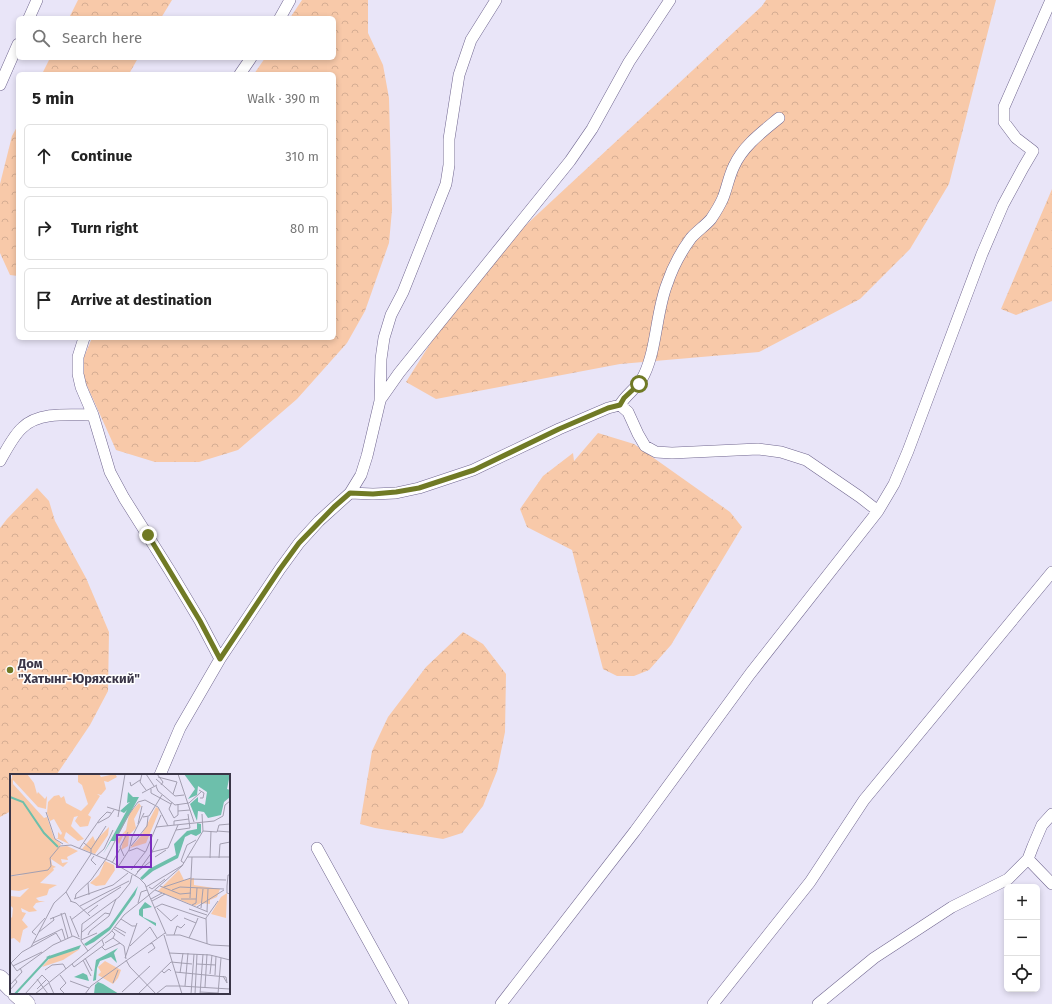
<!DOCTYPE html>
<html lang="en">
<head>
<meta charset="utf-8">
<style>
  body { margin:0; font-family:"Fira Sans",sans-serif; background:#f6f6f6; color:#222 }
  .controls { position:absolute; right:12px; bottom:12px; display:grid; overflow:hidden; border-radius:6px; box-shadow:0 2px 6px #0003 }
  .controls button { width:36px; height:36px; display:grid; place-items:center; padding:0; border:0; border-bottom:1px solid #e0e0e0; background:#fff; color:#222; font:20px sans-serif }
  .stop { position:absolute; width:12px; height:12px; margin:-9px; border:3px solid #707a25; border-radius:50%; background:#fff }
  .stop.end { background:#707a25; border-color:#fff; box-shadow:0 1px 4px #0008 }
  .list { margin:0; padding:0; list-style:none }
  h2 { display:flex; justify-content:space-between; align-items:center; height:52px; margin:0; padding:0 16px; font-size:17px }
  h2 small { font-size:13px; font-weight:400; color:#767676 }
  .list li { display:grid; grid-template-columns:26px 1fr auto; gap:12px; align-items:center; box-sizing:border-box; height:64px; margin:0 8px 8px; padding:0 8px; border:1px solid #e0e0e0; border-radius:6px }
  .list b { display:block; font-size:15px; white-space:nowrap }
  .list em { font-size:13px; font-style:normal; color:#767676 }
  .icon { flex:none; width:22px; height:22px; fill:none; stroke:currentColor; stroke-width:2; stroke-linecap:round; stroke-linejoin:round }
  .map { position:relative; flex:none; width:1052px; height:1004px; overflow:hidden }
  .search { position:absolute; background:#fff; box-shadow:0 2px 6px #0003; left:16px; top:16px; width:320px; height:44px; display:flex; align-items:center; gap:10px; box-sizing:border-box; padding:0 14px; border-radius:6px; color:#767676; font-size:15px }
  .panel { position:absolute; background:#fff; box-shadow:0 2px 6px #0003; left:16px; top:72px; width:320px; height:268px; border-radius:6px }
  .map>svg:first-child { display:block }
  .forest { fill:url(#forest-crowns) }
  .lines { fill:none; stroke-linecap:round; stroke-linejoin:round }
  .street-casing { stroke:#716790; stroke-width:12 }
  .secondary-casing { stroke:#716790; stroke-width:17 }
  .street { stroke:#fff; stroke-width:11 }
  .secondary { stroke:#fff; stroke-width:16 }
  .route { stroke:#707a25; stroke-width:5 }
  .poi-dot { fill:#707a25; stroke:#fff; stroke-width:1.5 }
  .labels { text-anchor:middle; stroke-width:3; stroke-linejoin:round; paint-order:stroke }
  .poi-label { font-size:13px; font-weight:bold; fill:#3a3547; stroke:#fff; text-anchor:start }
  .inset-river { fill:none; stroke:#6dbfab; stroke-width:2 }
  .inset-road { fill:none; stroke:#a39fb1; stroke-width:1 }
  .view { fill:#7b2cbf; fill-opacity:0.15; stroke:#7b2cbf; stroke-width:2 }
  .inset-edge { fill:none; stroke:#3a3547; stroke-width:2 }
</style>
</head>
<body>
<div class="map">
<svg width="1052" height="1004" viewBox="0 0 1052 1004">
  <defs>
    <pattern id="forest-crowns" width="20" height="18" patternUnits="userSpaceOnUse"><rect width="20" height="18" fill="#f8c9a9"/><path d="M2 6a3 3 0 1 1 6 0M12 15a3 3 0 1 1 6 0" fill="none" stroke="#d5ad93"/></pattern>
  </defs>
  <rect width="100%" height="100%" fill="#e9e5f8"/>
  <!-- forest -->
  <path class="forest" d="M78,0H172L161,18H69Z
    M302,0H368V33L383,65L389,98L392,210L389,243L365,311L347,343L297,399L238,450L199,462H155L116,450L84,379V357L92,338H334V74H254L265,58H334V18H290Z
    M766,0H996L949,184L910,249L860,299L759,352L620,364L436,399L406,382L466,287L513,237L762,6Z
    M50,58H138L129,74H42Z
    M18,125V276L10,275L0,253V184L12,136Z
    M1052,189V301L1016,315L1001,309Z
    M598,433L634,444L730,512L742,527L671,645L649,670L634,676H617L603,669L572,550L527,527L520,509L543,476L573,453L574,461Z
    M37,488L49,501L55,521L86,578L109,632L108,691L90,725L57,774L56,775H11V811L0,817V528L7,519Z
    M463,632L483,644L506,674L505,732L497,771L483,806L462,833L443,839L375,828L360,824L372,751L388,717L426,667Z"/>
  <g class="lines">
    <defs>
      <path id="street" d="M29,18L37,0
        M280,18L290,0
        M240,74L251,58
        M0,85L18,44
        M84,338L78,357V374L81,387L93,415L110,472L124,498L170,571L200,621L220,659
        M380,400L399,373L570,161L592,129L629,62L670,0
        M620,405C626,394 638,388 644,375C657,348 656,312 667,284C673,266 680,253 691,238C697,231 705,226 711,219C715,213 720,205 723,198C727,188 729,176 734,166C743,146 762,132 779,118
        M0,461C5,452 14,435 22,428C39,411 71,415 93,415
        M350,493L373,494L396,493L419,488L473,470L559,429L608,408L620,405L628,412L638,434L645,446L656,452L672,453L758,449L781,452L806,460L860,497L878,511
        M160,775L180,728L220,659L280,569L299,543L319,521L350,493L361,475L367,456L380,401L381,359L384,338L391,315L403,292L446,184L449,165V139L459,75L471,40L496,0
        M317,848L403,1004
        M1028,859L1052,884
        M501,1004L635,831L750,674L878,511L894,484L908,451L982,254L1003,205L1023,168L1033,151L1016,138L1004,122V107L1051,0
        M713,1004L810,882L864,800L1052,572
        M818,1004L874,958L952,907L1008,879L1028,859L1033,846L1042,825L1052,814"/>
      <path id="secondary" d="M0,978L11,989
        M15,993L27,1004"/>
    </defs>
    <!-- street casing -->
    <use href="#street" class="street-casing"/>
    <!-- secondary casing -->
    <use href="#secondary" class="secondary-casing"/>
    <!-- street -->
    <use href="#street" class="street"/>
    <!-- secondary -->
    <use href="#secondary" class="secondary"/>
  </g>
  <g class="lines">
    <!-- route -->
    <path class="route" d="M148,535L200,621L220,659L280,569L299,543L334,507L350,493L373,494L396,492L419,488L474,470L559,429L608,408L620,405L624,398L639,384"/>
  </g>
  <!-- markers -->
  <circle class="poi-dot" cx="10" cy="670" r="4"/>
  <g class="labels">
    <!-- poi labels -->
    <g class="poi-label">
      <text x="18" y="668">Дом<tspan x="18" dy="15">"Хатынг-Юряхский"</tspan></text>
    </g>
  </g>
  <!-- overview -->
  <g transform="translate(10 774)">
    <rect width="220" height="220" fill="#e9e5f8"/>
    <path d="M0,0L2,6V0H17L24,9L27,20L28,18L35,25L37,22L36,35L28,33L3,6V10L34,44L37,43L44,64L51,70L49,73L57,72L68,77L57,83L58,86L51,85L52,89L58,88L53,93L41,85L42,91L46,93L43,94L44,96L30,109L47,111L39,115L37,121L26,124L29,127H35L26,129L23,133L27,137L19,138L11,134L12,138L16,139L12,146L18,153L13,156L10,169L4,164L0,165V142L2,144L3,134L0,131V122L10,123L19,114L9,117L0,116V102L15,101H0ZM68,0H89L91,3L105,0L107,3L98,8L94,7L96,15L91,21L87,20L90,22L78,41L81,43L78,52L70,53L65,47L68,42L64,43L61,52L74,65L68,67L56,58L54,64L59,70L46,64H48V58L51,61L52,59L44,45L40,47L37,39L38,28L44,22L49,21L51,24L54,22L56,29L71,37L78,30L72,11L68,8ZM129,29L131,32L124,45L126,54L119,61L118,72L111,76L115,58L109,70L107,66L116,56L119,40ZM146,33L149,35L148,40L136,69L120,74L131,62ZM99,53L98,61L85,80L72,75L83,62L85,67ZM95,87L104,91L105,96L95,111L86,112L80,109L89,101ZM217,119L216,144L201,140L211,123ZM70,175L53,186L32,193L41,183Z" fill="#f8c9a9"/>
    <path d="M169,96L174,106L184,104V111L210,115L207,123L200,126V130L191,129L185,132L148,117ZM95,187L111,196L108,204L103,210L88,201L91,198L88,193Z" fill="#f8c9a9"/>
    <path d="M174,0H220L217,15L220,16V23L214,28L211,41L198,44L194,38L188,37L187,47L180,30L188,23V28L195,31L197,18L188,12L187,21L178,25L185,15ZM118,18L123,23H129L105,67H101L93,80L117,36L114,39L110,37L120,28L117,29ZM187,49L191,50V59L186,62L181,60L175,63L168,84L143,97L132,106L130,104L139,95L166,81L164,70L177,57L187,55ZM128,112L125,121L100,156L84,168L76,172L74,170L99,153ZM135,128L142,133L133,135V143L146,149V152L129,141V136ZM71,171L69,175L39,185L36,183ZM108,174L104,179L107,189L101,183L90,187L87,194L86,206L83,207L86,186ZM73,199L77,201L79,207L64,203ZM88,208L93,210L109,220H84L85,211Z" fill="#6dbfab"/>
    <path class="inset-river" d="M0,23L13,28L34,59L48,73M5,220L40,182"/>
    <path class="inset-road" d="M132,0L130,8L136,16M136,0L144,12M147,0L153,8L151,11M168,0L184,48M148,3L167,8L163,20M146,5L165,22L174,21M120,8L121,12L130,6M146,12L148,17L165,31L179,29M141,15V19L161,30M189,16L194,19L193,24H190M132,19L147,11M162,28L159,35L164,44L168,41V30M179,29L191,18M97,33L110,37M168,37L180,36M36,38L45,65L53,70M108,43L115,0M133,43L139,42L152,21M88,49L99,43L104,36M128,50L132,32M164,51V47L179,45M146,53L204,47L213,42L215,31L220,27M166,56L180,54L178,40M193,57L207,58L209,51L220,50M207,57L220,58M121,72L137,52L138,43M69,75L90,45L97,38L101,39M81,75L96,52M119,77L127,74L135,78M142,78L158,74L168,51M84,82L81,86L86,91M86,82L94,75L103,56M114,82L110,73L118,58M145,83L156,76M177,83H220M200,84L201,57M209,84L210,70L220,68M102,89L110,75M174,89L171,87L177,71L186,66M108,93L119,76L122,63L134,39M121,96L136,77L151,41M127,98L141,87M220,101H218L217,112V119L220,120M0,102L38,96L41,92L40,84L50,72L61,71L100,87L129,104L135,110L139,121L172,92L193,57L192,40M125,102L142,78L148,65M181,105L216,106M78,109L79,121M150,112L170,120L181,119M136,113L173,91M139,113L142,115L155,105M154,113L181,104M145,116L198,138M162,116L170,113L214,115M56,118L81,80V75L74,69M180,124L182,83M64,125L103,111L118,99M65,125L66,120L81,106L96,85L117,43L128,28L135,26L148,33L158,52M141,125L152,119M171,125H186M60,127L66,129L80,142M142,127L155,120M128,129L131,118L137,116M182,131L186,129L187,114M70,132L119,107M187,133L214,116M144,134L152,130L196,145M147,134L161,147L168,141M191,134L193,115M179,135L197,141M74,136L111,113M197,137L198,115M51,139L58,164M78,139L88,131M60,142L69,163M174,144L186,149L188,144M40,145L55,139L62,162M111,145L122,152H126L127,149M61,146L74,136M105,153L116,159M104,155L115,162M29,158L44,146L43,143M72,158L95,139L100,140M26,161L22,158L35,144M78,161L80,157L99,142L106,125M154,161L172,220M156,161H170L201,171L220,172M164,161L167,152L171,154L175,150M103,164L114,172L116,185M179,164L186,149M71,166L87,159M23,169L52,155L55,165M95,169L103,164L105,160L102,157M197,170L196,144L208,127M120,172L140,153L147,164M21,173L44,129L56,118L61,127M92,173L95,176L110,169M78,177L71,167L72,150L109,123L120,109L122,101M138,179L145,174L142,169L140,170M159,179L200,181L220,186M75,184L82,197M115,184L126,152M73,186L81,202M116,186L120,193L146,220M1,189L7,197L43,171L63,162L70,165M0,190L12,178L46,159L51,167M62,190L64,193L94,171L92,166M187,190L206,191M3,192L32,178M35,196L42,191L53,190L56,195M152,197L154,199L159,195L161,197M165,198L216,203M170,199L173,179M200,200L202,181M50,201L56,209L50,215L55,220M205,201L206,182M213,202L217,209L216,203M27,205L38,220M60,207L79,214M39,209L44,220M103,209L108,196M0,211L12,198L10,194M170,212L220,215M175,212L178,179M195,213L197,180M27,215L37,205M0,216L7,208L5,205M112,218L140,192M190,218L208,219M15,220L32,201L39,208M25,220L100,159L114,141L139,121L156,160M75,220L81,212L155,159M128,220L161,188L182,190M146,220L156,212H170M181,220L184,180M185,220L187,180M190,220L193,180M208,220L211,184"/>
    <path class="view" d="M107,61H141V93H107Z"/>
    <rect width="220" height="220" class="inset-edge"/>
  </g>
</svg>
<div class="controls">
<button>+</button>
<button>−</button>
<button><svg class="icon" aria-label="locate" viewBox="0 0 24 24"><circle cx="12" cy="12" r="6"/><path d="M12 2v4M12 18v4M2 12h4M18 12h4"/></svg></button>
</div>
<div class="stop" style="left:639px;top:384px"></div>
<div class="stop end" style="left:148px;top:535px"></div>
<div class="search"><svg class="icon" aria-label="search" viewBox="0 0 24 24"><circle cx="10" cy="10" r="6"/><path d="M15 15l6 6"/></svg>Search here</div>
<section class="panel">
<h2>5 min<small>Walk · 390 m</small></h2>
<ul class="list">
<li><svg class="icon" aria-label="ahead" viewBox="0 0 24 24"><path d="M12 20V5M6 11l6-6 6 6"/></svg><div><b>Continue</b></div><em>310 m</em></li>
<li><svg class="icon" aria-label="right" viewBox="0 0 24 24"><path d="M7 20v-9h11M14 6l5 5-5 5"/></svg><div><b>Turn right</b></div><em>80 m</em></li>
<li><svg class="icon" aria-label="arrive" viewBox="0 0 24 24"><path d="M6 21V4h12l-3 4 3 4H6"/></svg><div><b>Arrive at destination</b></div></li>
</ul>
</section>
</div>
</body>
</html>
